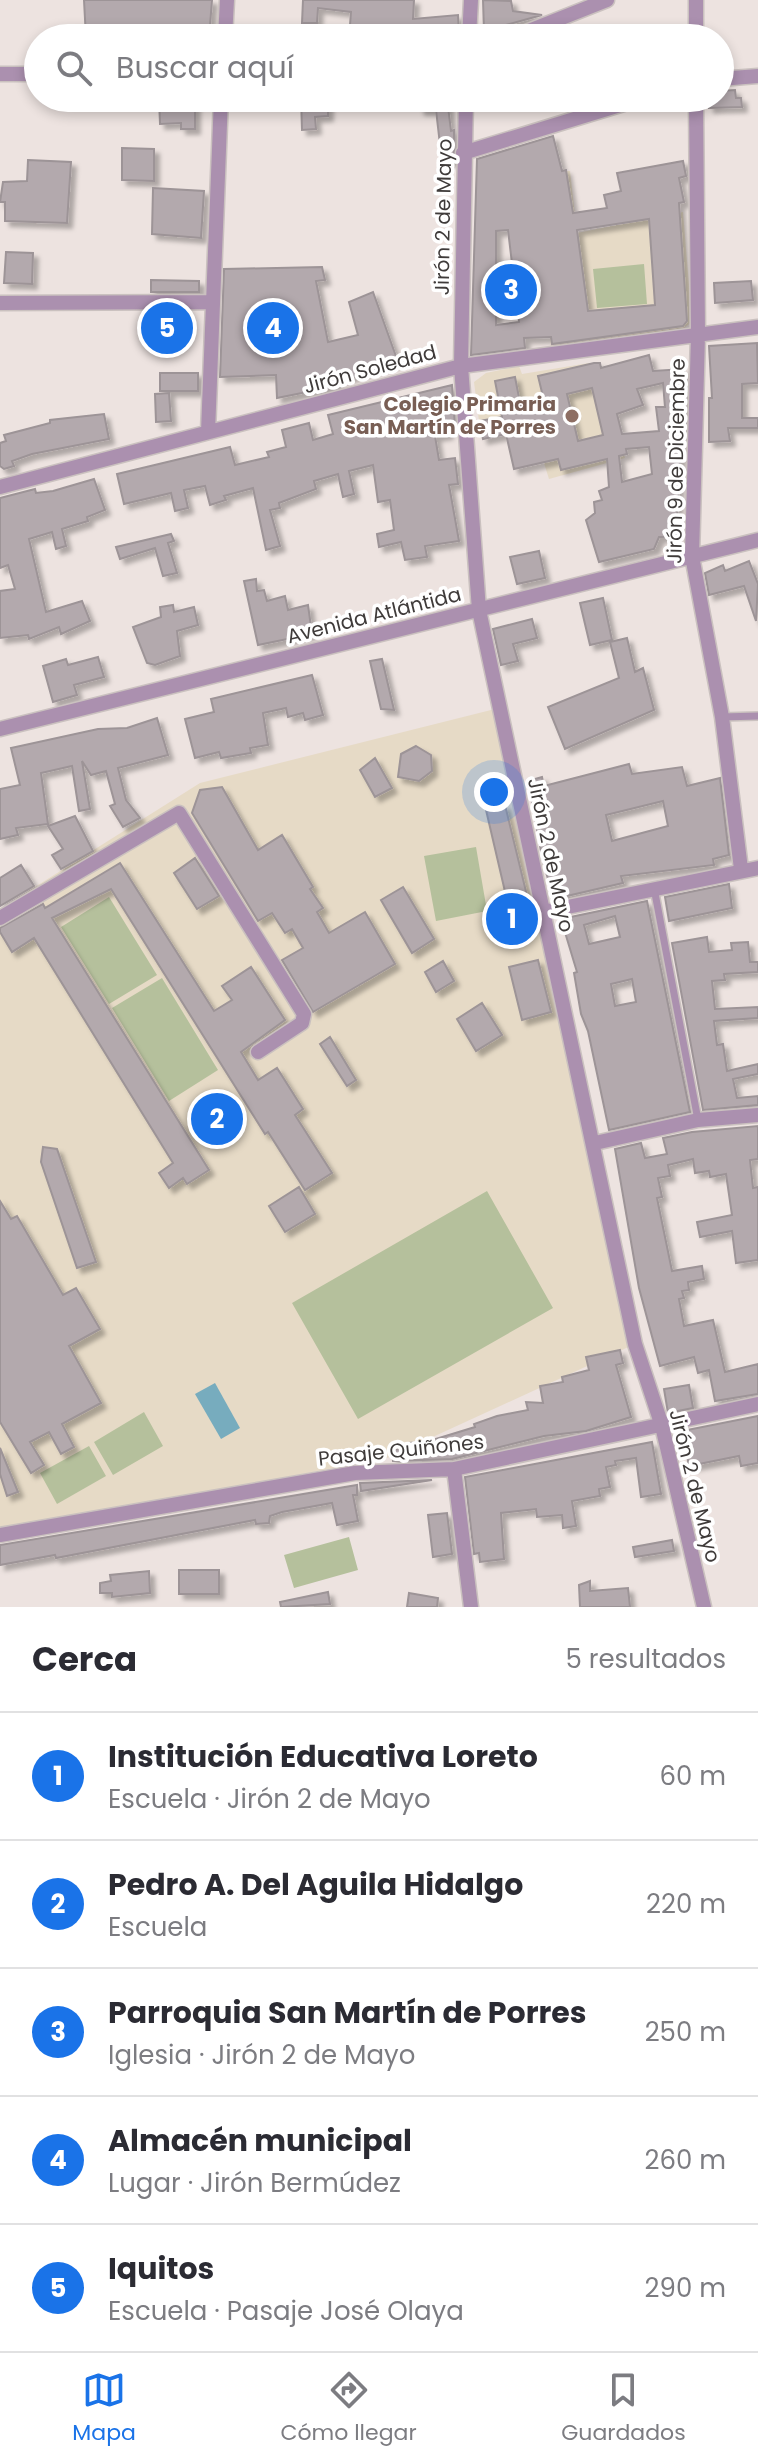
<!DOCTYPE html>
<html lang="es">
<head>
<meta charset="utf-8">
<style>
  body { margin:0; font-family:Poppins,sans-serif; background:#f7f7f7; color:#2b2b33 }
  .you { position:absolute; left:494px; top:792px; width:28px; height:28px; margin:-20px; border:6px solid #fff; border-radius:50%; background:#1a73e8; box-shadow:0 0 0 12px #1a73e833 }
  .badge { display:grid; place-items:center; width:52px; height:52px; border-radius:50%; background:#1a73e8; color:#fff; font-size:26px; font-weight:700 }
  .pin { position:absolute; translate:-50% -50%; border:4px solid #fff; box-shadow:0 2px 8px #0006 }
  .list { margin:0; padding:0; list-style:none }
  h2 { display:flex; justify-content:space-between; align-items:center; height:104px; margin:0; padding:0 32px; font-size:34px }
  h2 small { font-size:26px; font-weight:400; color:#7c7c81 }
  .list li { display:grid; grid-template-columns:52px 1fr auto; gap:24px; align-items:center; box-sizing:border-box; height:128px; padding:0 32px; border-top:2px solid #e1e1e2 }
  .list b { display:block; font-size:30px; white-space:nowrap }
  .list p { margin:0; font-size:26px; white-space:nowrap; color:#7c7c81 }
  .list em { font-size:26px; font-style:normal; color:#7c7c81 }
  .icon { flex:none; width:44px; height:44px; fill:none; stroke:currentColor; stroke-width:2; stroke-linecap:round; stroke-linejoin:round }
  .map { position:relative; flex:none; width:758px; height:1607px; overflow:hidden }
  .search { position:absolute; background:#fff; box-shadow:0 4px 12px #0003; left:24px; right:24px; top:24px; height:88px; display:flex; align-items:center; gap:20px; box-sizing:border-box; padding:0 28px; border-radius:44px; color:#7c7c81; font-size:30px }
  .sheet { height:744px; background:#fff }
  nav { display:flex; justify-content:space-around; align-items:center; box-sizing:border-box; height:112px; border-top:2px solid #e1e1e2; background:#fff; font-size:22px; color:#7c7c81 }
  nav a { display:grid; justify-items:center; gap:4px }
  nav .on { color:#1a73e8 }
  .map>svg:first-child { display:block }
  .education { fill:#e6dac6 }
  .green { fill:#b5c09c }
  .water { fill:#77acbe }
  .building { fill:#b3a9ad; stroke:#9d9497; stroke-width:2; fill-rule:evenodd; filter:url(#shadow) }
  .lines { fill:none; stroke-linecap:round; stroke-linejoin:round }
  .service-casing { stroke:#cac1bf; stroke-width:10 }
  .minor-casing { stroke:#cac1bf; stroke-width:17 }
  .service { stroke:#ab90af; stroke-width:7 }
  .minor { stroke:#ab90af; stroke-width:14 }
  .education-dot { fill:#8d6e63; stroke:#fff; stroke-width:3 }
  .labels { text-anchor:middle; stroke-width:7; stroke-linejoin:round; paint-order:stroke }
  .street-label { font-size:20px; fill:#3f3b3a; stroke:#fff }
  .education-label { font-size:20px; font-weight:bold; fill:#785e54; stroke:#fff; text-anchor:end }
</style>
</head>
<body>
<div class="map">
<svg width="758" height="1607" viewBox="0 0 758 1607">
  <defs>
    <filter id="shadow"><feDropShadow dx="5" dy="5" stdDeviation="2" flood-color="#0004"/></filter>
  </defs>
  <rect width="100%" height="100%" fill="#ede3e0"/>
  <!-- education -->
  <path class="education" d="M570,171L577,233L683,212L692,322L684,328L551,348L534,173Z
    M589,363L597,390L606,388L625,458L549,479L528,412L479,421L474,382L486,373L519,366L522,374Z
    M499,708L635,1344L387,1458L0,1531V909L200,783Z"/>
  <!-- green -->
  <path class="green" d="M644,264L647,304L597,308L593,269Z
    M476,847L487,911L436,921L424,856Z
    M109,897L157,975L109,1004L61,927Z
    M162,978L218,1070L169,1101L112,1008Z
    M487,1191L553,1308L358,1419L292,1303Z
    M144,1412L163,1446L113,1475L94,1442Z
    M89,1446L106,1476L57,1504L40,1473Z
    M349,1537L358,1570L294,1588L284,1555Z"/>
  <!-- water -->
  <path class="water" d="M215,1383L240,1428L221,1439L195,1394Z"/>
  <!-- building -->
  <path class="building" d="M84,0H212L209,38H86Z
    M303,0H414L413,19L458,15L459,35L457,38H349L351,12L318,8L317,23H302Z
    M483,0L511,1L513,11L542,15L484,31Z
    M735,90L736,98H741L742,107L709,108V98H720V91Z
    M159,98H195V129H181V123L160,124Z
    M301,98H328V116L315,117L316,129L302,130Z
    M418,98H447L451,131L454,130V161L442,162L436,110H420Z
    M553,136L562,171L566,170L573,213L607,208L604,195L621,191L617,173L683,161L686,176L679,178L684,202L679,203L687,321L683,326L552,344L551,337L524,338L525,348L471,355L477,159ZM649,219L655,305L588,311L577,230ZM508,230L519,322L496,325V231Z
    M122,148L154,149V181L122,180Z
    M28,160L71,162L67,223L5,221V202H0L3,182L27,181Z
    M153,188L204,191L201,238L152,234Z
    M6,252L33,253L32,284L4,283Z
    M322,267L325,280L316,281L328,342L358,335L349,302L373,292L398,362L336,381L337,386L277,398L276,375L220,377L224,269Z
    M151,280L199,281V292H151Z
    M751,281L753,300L715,303L714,283Z
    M757,343L758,383L742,384V418H758V428H728L730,441L709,442V398H712L709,346Z
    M649,355L653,371L684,369L686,427H682L676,537H659L654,549L599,562L586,520L595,513L594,502L602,500L599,491L609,487L607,459L561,470L558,459L514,469L506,434L483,439L479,421L502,417L495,381L515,377L522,413L546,409L538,376L594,363H600L601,368ZM663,383L665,407H656L659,431L622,434L617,414L643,405L637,389ZM592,388L603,435L578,441L567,394ZM649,447L652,474L622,482L619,456L627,454L626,449Z
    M160,373H198V391H160Z
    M452,385L455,426L447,427L448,434L435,436L439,460L455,458L458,484L449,485L459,541L425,546L427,557L405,560L401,542L379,547L377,534L394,530L390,500L378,502L373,465L349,471L354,494L343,497L338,474L314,481L316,489L279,503L280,508L270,510L280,546L266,550L253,488L224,496L226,500L210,505L205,486L184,490L188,508L175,511L171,493L124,504L117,474L230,447L235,465L269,457L267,452L286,447L282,430L309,423L313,440L333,434L328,415Z
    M169,393L171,421L156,422L155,394Z
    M104,414L109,439L32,454L12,461L14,466L4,469L0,466V443L6,441L4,435L50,423V420Z
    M94,479L105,510L87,517L88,521L62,529L66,546L56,549L52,532L29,539L46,612L82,601L90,621L61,634L59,627L29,639L28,635L0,638V591L15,589L8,565L0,568V498L35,489L36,493L53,491Z
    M171,534L174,541L168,543L177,573L163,576L155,548L120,559L116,547Z
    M539,551L545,578L517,584L510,557Z
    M749,561L758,584L756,621L744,586L709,595L705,573L723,565L725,571Z
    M256,579L257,591L264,590L267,601L285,596L288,610L308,605L312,634L258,645L244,581Z
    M603,598L612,640L590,645L580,603Z
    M173,605L174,612L194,607L198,625L177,631L180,656L155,665L147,663L133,627L161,617L160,607Z
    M532,619L537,638L513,644L518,661L501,665L493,629Z
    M627,638L635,672L643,668L654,710L565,749L548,707L619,678L610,642Z
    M98,657L104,677L74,685L77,695L53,702L43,666L66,659L68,665Z
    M382,659L394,710L381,709L370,661Z
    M312,675L323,715L305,720L303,713L288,717L286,708L263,713L268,745L250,748L251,753L221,758L219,752L195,758L185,719L214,712L211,699Z
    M157,718L168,755L118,768L126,800L140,818L123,827L110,806L115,804L106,771L91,775L82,761L90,809L79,811L72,766L41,773L48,824L16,828L18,835L0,839V789L20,785L11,748L98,729L127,728Z
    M416,746L431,755L432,771L419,781L398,777L401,754Z
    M375,758L392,788L375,797L360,770Z
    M629,764L632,774L682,767L687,786L720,778L729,855L713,859L714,865L621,876L623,883L554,899L543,862L528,781L542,777L544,786ZM663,801L668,826L612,841L606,815Z
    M222,787L258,850L282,835L313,887L310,889L323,908L317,912L329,933L365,912L395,964L313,1012L282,960L303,948L292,929L285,933L272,913L258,921L192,813L200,790Z
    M505,805L530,908L510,913L486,810Z
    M75,816L93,851L61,869L52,855L63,849L48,826Z
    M195,858L219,896L197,909L174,873Z
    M120,863L214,1011L232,1000L222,986L251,967L285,1020L241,1052L258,1080L277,1068L303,1109L295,1115L332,1173L305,1190L268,1132L265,1134L111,889L52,918L209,1170L187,1184L183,1178L169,1188L159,1173L173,1163L34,938L12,952L0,932V928L43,904L45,908Z
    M21,865L34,886L0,906V878Z
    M729,884L732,908L669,921L665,897Z
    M403,887L434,939L412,953L381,900Z
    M647,901L690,1112L609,1130L588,1031L581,1014L574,973L577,972L561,919ZM615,916L620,937L589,944L584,925ZM632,979L636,1002L615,1006L611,984Z
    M707,937L709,952L732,950L731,943L748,942L750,962H758V972L724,974L725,980L712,981L715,1009L758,1007V1018L714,1021L717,1045L723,1044L727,1071L758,1064V1074L733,1079L737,1098L758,1096V1105L703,1110L672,943Z
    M538,960L551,1012L522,1020L509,967Z
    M443,961L454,981L436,992L425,972Z
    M482,1003L502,1035L476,1051L457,1019Z
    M330,1037L356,1080L347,1086L320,1044Z
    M758,1126V1159L750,1160L753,1188L758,1187V1260L736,1263L732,1231L700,1237L697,1222L732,1215L726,1174L710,1177L709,1171L695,1173L693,1159L668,1165L670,1176L658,1178L662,1197L657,1198L672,1271L702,1266L704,1279L688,1282L689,1290L682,1291L684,1298L679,1299L684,1326L713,1320L725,1372L758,1364V1394L715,1401L709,1370L698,1373L694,1357L660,1366L639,1288L615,1149L641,1143L645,1158L667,1154L663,1138L692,1132Z
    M43,1147L57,1149L96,1262L77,1268L41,1162Z
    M299,1187L315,1214L285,1232L269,1206Z
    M0,1201L11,1219L17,1216L63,1295L76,1288L100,1329L69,1346L101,1403L62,1424L74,1447L61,1454L49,1432L30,1442L44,1465L31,1473L0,1422Z
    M620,1350L623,1363L616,1365L631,1417L586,1431L544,1436L452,1459L393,1461L392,1450L409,1448L408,1443L426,1442L475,1427L474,1424L497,1416L528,1410L526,1402L543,1403L540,1386L563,1382L562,1377L589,1370L586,1357Z
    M689,1385L693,1408L668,1413L664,1389Z
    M758,1416V1463L741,1466L739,1456L689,1466L682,1431Z
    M652,1442L661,1494L641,1497L636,1458L615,1461L616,1465L606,1467L610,1487L599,1489L600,1496L572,1501L576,1526L563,1528L562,1515L537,1517L536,1509L501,1513L504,1559L480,1562L479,1553L474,1554L465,1477Z
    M0,1448L18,1492L7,1496L0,1474Z
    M432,1480L361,1491L360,1483Z
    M357,1485V1495H353L358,1521L337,1525L332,1503L282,1512L270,1516L269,1523L256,1524L255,1520L56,1558L55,1555L0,1565V1545Z
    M447,1513L452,1554L433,1557L428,1515Z
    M672,1540L674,1551L635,1557L633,1547Z
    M179,1570H219V1594H179Z
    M149,1571L150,1593L112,1597V1593H100V1583L111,1581L110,1575Z
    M590,1581V1591L628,1588L630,1607H580L579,1585Z
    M328,1592L330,1604L281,1607L280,1602Z
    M409,1593L438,1598L437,1607H407Z"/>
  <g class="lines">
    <defs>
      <path id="service" d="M722,717L758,716
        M654,888L698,1120"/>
      <path id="minor" d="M225,38L227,0
        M469,38L471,0
        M511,38L607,0
        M696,38V0
        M0,74H38
        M720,79L758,76
        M466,98L461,366L479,610L635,1344L662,1426L704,1607
        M696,98L698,335L692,556L722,717L741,869
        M463,153L643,98
        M0,303L212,302
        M208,432L221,98
        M0,487L461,366L758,327
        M0,729L758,540
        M543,912L758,868
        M0,918L179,813L304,1014L302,1023L258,1052
        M595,1143L698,1120L758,1115
        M454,1469L471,1607
        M0,1535L355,1473L454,1469L758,1404"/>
    </defs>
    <!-- service casing -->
    <use href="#service" class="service-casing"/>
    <!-- minor casing -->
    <use href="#minor" class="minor-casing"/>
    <!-- service -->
    <use href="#service" class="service"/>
    <!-- minor -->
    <use href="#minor" class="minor"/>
  </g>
  <!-- markers -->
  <circle class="education-dot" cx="572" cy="416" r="8"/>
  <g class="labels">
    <!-- street labels -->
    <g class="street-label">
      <text transform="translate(443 217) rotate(-89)" y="7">Jirón 2 de Mayo</text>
      <text transform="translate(370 369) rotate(-15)" y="7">Jirón Soledad</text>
      <text transform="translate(676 461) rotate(-89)" y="7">Jirón 9 de Diciembre</text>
      <text transform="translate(374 615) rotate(-14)" y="7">Avenida Atlántida</text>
      <text transform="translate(551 855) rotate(78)" y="7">Jirón 2 de Mayo</text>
      <text transform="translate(401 1450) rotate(-6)" y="7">Pasaje Quiñones</text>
      <text transform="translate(695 1486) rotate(76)" y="7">Jirón 2 de Mayo</text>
    </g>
    <!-- education labels -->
    <g class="education-label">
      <text x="556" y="411">Colegio Primaria<tspan x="556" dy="23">San Martín de Porres</tspan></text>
    </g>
  </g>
</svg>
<div class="you"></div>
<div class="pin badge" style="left:512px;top:919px">1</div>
<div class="pin badge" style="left:217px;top:1119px">2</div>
<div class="pin badge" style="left:511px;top:290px">3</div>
<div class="pin badge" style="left:273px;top:328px">4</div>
<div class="pin badge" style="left:167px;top:328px">5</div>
<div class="search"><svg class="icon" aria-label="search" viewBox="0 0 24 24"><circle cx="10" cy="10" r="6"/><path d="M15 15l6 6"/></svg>Buscar aquí</div>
</div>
<section class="sheet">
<h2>Cerca<small>5 resultados</small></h2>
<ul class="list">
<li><span class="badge">1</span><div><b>Institución Educativa Loreto</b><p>Escuela · Jirón 2 de Mayo</p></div><em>60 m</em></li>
<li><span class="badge">2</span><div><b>Pedro A. Del Aguila Hidalgo</b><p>Escuela</p></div><em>220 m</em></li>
<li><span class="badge">3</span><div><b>Parroquia San Martín de Porres</b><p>Iglesia · Jirón 2 de Mayo</p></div><em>250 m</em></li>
<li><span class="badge">4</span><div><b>Almacén municipal</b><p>Lugar · Jirón Bermúdez</p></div><em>260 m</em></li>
<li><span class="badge">5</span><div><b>Iquitos</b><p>Escuela · Pasaje José Olaya</p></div><em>290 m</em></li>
</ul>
</section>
<nav>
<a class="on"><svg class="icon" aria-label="map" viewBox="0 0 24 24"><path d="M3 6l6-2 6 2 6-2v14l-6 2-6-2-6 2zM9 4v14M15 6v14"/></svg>Mapa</a>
<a><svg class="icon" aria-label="directions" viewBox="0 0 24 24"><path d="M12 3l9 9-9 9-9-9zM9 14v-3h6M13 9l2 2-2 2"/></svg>Cómo llegar</a>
<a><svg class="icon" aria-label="saved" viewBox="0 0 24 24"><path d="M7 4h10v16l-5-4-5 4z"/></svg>Guardados</a>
</nav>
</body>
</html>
